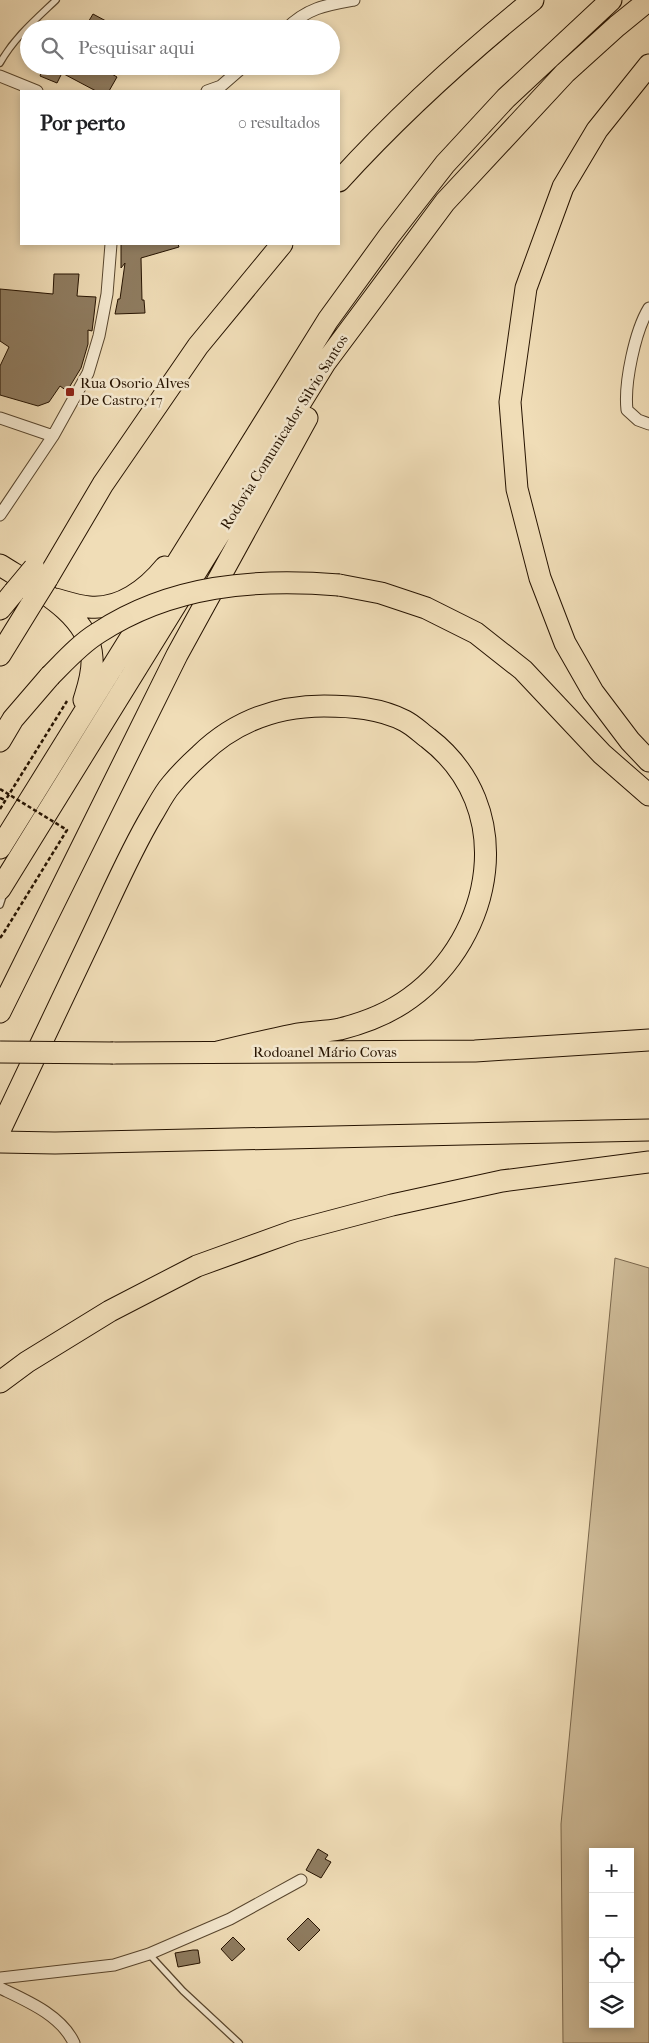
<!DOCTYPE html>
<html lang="pt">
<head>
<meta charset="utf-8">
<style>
  body { margin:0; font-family:"IM FELL French Canon",serif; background:#f2f2f2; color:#202124 }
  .controls { position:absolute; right:15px; bottom:15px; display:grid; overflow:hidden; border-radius:0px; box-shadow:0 2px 8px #0003 }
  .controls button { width:45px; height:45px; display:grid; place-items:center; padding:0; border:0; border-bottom:1px solid #e0e0e0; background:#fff; color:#202124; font:25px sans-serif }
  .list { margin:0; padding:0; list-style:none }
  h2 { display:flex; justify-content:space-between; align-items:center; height:65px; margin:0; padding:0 20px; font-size:21px }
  h2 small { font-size:16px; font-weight:400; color:#757577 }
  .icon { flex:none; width:28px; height:28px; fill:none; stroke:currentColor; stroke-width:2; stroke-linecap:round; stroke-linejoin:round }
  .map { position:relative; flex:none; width:649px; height:2043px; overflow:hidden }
  .search { position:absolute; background:#fff; box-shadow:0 2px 8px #0003; left:20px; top:20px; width:320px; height:55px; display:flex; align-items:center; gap:12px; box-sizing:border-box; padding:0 18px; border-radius:28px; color:#757577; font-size:19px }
  .panel { position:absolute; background:#fff; box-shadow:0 2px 8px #0003; left:20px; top:90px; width:320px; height:155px; border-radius:0px }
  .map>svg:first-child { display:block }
  .green { fill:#cebb98; stroke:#7a674c; fill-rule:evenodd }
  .building { fill:#8f7c60; stroke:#261301 }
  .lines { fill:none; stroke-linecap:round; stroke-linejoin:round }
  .service-casing { stroke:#58462e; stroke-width:8 }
  .minor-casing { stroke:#58462e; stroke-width:13 }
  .motorway-casing { stroke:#261301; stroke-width:23 }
  .path { stroke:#261301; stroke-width:2.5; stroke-dasharray:4 2.5; stroke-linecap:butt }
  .service { stroke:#f5e9d0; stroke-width:5.5 }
  .minor { stroke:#f5e9d0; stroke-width:11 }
  .motorway { stroke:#f0ddb7; stroke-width:21 }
  .motorway-bridge-casing { stroke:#261301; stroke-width:23; stroke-linecap:butt }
  .path-bridge { stroke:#261301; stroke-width:2.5; stroke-dasharray:4 2.5; stroke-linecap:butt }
  .motorway-bridge { stroke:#f0ddb7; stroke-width:21 }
  .poi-dot { fill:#8f2418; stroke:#f5e9d0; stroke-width:2 }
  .labels { text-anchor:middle; stroke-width:5; stroke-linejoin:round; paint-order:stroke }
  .poi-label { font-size:15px; fill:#261301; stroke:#f5e9d0; text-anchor:start }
  .street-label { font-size:15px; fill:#261301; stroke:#f5e9d0 }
</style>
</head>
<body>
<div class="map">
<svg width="649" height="2043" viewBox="0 0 649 2043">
  <rect width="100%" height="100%" fill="#f0ddb7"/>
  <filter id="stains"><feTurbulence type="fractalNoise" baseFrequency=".004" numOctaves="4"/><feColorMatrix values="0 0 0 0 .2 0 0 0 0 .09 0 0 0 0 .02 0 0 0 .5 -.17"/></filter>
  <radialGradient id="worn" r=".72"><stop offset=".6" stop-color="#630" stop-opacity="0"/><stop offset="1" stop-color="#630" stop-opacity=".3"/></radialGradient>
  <!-- green -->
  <path class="green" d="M615,1258L649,1268V2043H563L561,1824ZM593,1852H630V2024H593Z"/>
  <!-- building -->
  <path class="building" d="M93,14L106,21L101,29H84Z
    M44,66H98L117,77L109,91H96L62,73L57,83L40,76Z
    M121,244H178L179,247L141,258L142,300H144L145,313L115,314L118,299H120L125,263L121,268Z
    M54,274H79L77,296L96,297L94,315L92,331L88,330V344L81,368L67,391L60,386L49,402L38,406L0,395V366L9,347L0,341V289L53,294Z
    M318,1849L328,1855L325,1859L331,1862L321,1878L306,1870Z
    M308,1918L320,1930L299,1951L287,1939Z
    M233,1937L245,1949L232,1961L221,1949Z
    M193,1950H198L200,1963L178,1967L175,1953Z"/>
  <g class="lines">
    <defs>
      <path id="service" d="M0,63C14,38 35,20 56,0
        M0,905L4,893
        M149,1954L183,1991L239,2043"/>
      <path id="minor" d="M286,29C307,8 326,5 354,0
        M0,76L37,91
        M207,91L221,86L244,66
        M649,308C635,331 624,383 627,410L638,420L649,424
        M0,418L53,436
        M0,515L53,436L88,373L99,336L107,294L111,244
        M0,1978L114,1965L149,1954L230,1919L301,1880
        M0,1988C27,2001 61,2015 74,2043"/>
      <path id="motorway" d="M649,65L597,130L563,187L526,288L510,402L517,489L540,578L565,643L593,692L630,741L649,761
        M339,181C399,115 464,56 533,0
        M0,565C33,586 90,614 92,658C93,673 88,687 84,700
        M47,579L103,484L198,346L282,244
        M339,585L381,593L426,608L476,633L523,670L602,754L649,795
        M55,599C66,602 78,606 89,607C120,610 147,589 165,567
        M0,609L14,592
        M0,655L32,603
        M0,741L13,719L50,676
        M0,848L328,320L389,236L445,164L506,98L611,0
        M0,889L325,363L445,202L565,73L617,26L649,0
        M0,1012L177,655L307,418
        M113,1053L475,1051L649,1040
        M0,1130C31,1064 63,998 94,932C113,892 130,852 152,815C158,805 164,793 171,785C180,774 190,764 200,755C234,722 277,706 324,706C351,706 380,708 405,721C413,725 421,733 428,738C518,807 495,936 410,998C391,1012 364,1023 340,1029C325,1032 308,1032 293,1035C268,1040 243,1046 218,1052
        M0,1142L55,1143L649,1130
        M0,1382L27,1362L110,1311L197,1266L294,1231L392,1205L502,1181L649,1162"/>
    </defs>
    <!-- service casing -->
    <use href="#service" class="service-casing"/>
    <!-- minor casing -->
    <use href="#minor" class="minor-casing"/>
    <!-- motorway casing -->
    <use href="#motorway" class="motorway-casing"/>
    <!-- path -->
    <path class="path" d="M0,798L5,800
      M0,809L67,701
      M0,938L3,934"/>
    <!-- service -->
    <use href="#service" class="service"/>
    <!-- minor -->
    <use href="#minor" class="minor"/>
    <!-- motorway -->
    <use href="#motorway" class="motorway"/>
    <defs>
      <path id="motorway-bridge" d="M14,592L34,568
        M32,603L47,579
        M50,676C65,661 80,644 98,633C171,585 255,578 339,585
        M0,1052L113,1053"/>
    </defs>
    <!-- motorway-bridge casing -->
    <use href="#motorway-bridge" class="motorway-bridge-casing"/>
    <!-- path-bridge -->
    <path class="path-bridge" d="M0,789L67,830L3,934"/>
    <!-- motorway-bridge -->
    <use href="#motorway-bridge" class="motorway-bridge"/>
  </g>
  <!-- markers -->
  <rect class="poi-dot" x="65" y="387" width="10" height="10" rx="2.5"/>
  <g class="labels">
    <!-- poi labels -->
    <g class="poi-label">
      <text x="80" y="388">Rua Osorio Alves<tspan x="80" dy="17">De Castro, 17</tspan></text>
    </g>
    <!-- street labels -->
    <g class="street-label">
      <text transform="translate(284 432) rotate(-58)" y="5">Rodovia Comunicador Silvio Santos</text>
      <text x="325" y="1057">Rodoanel Mário Covas</text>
    </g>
  </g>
  <rect width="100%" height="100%" filter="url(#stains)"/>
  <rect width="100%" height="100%" fill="url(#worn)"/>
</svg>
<div class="controls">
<button>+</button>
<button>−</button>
<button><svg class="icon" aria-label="locate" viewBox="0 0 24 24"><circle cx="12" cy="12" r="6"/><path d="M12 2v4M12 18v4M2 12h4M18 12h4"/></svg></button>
<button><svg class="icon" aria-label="layers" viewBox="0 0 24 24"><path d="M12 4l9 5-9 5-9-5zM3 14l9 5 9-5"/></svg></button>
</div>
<div class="search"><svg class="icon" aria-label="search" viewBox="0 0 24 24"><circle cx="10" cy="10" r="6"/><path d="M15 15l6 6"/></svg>Pesquisar aqui</div>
<section class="panel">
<h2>Por perto<small>0 resultados</small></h2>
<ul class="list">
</ul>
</section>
</div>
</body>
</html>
